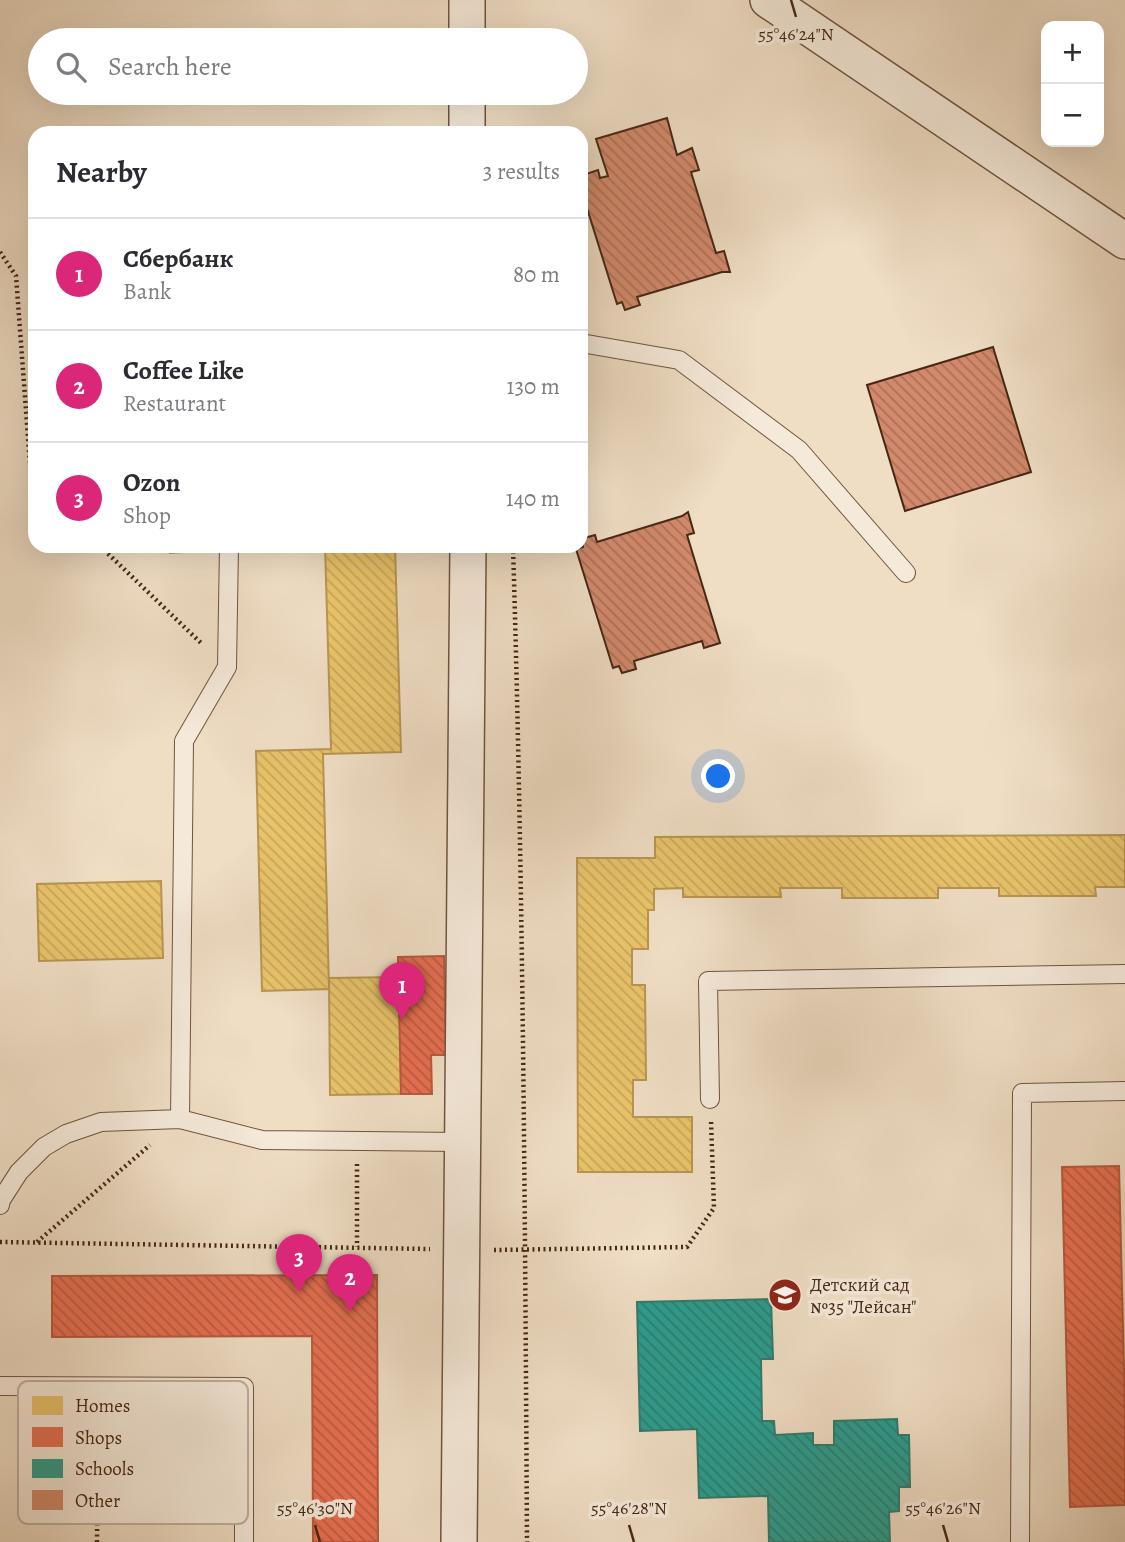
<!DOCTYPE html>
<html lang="en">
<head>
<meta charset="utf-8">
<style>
  body { margin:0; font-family:Alegreya,serif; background:#f2f2f3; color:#2b2b33 }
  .controls { position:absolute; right:21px; top:21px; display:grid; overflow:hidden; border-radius:14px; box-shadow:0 7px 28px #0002 }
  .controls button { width:63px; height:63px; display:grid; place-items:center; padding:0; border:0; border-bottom:2px solid #e1e1e2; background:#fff; color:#2b2b33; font:35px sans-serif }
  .you { position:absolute; left:719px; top:777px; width:24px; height:24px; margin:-18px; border:5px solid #fff; border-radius:50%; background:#1a73e8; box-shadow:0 0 0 10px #1a73e833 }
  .badge { display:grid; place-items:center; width:46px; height:46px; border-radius:50%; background:#db2777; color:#fff; font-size:23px; font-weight:700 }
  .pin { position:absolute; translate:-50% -58px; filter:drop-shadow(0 2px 4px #0008) }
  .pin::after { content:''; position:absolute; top:37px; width:24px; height:21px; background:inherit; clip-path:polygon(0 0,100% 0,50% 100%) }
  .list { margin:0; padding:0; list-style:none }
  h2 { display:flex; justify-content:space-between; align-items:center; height:91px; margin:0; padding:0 28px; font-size:30px }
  h2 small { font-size:23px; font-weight:400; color:#7c7c81 }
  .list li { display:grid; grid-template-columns:46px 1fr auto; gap:21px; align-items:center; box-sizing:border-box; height:112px; padding:0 28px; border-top:2px solid #e1e1e2 }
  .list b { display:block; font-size:26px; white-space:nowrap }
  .list p { margin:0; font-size:23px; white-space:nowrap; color:#7c7c81 }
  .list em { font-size:23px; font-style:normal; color:#7c7c81 }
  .icon { flex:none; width:38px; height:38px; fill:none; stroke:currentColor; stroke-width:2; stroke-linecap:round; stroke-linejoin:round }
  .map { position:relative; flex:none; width:1125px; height:1542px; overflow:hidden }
  .search { position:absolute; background:#fff; box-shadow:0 7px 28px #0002; left:28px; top:28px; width:560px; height:77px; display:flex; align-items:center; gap:18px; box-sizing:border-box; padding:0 24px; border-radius:38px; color:#7c7c81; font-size:26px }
  .panel { position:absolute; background:#fff; box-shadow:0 7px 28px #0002; left:28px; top:126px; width:560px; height:427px; border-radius:21px }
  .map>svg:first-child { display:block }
  .homes { fill:url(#homes-back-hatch); stroke:#b89550; stroke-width:2 }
  .shops { fill:url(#shops-back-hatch); stroke:#b7593e; stroke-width:2 }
  .schools { fill:url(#schools-back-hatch); stroke:#327a6a; stroke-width:2 }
  .building { fill:url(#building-back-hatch); stroke:#462713; stroke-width:2 }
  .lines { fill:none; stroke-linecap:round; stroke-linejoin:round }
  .service-casing { stroke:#70543f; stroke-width:20 }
  .minor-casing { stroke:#70543f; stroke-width:38 }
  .path { stroke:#462713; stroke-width:4.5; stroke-dasharray:2 3.5; stroke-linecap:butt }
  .service { stroke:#f5e9d9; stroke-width:18 }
  .minor { stroke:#f5e9d9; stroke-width:35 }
  .ticks { fill:none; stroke:#462713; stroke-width:2.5 }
  .labels { text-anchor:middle; stroke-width:7; stroke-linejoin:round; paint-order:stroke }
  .poi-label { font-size:19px; fill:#462713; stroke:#f5e9d9; text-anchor:start }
  .key { fill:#f5e9d9; stroke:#c0af9e; stroke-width:2 }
  .key-label { font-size:19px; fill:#462713 }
  .ticks-label { font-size:18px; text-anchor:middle; fill:#462713; stroke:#f5e9d9; stroke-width:7; stroke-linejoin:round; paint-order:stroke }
</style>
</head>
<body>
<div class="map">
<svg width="1125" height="1542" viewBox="0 0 1125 1542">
  <defs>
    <pattern id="homes-back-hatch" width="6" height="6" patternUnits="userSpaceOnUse" patternTransform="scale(1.75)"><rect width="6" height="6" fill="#e9c46a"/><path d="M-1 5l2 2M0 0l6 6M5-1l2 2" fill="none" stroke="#c9a85b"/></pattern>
    <pattern id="shops-back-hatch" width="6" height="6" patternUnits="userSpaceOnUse" patternTransform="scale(1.75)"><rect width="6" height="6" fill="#e76f51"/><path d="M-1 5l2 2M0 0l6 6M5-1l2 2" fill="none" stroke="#bd5b42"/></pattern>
    <pattern id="schools-back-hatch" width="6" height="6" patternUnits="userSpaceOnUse" patternTransform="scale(1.75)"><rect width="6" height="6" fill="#2a9d8f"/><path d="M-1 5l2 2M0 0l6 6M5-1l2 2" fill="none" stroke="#268074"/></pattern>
    <pattern id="building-back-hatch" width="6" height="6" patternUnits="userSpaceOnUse" patternTransform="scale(1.75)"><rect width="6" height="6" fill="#d2896c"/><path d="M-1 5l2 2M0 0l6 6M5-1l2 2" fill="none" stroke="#ac7058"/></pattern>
  </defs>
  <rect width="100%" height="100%" fill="#efddc4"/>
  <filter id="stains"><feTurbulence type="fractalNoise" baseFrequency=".00286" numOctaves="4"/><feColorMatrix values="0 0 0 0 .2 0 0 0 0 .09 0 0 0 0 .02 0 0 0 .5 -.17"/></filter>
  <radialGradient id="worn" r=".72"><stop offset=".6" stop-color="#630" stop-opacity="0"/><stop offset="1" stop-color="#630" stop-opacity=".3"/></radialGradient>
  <!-- homes -->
  <path class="homes" d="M170,546H216V550L170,553Z
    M325,546H395L401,752L323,754L329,989L262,991L256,751L331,749Z
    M1125,835V887H1095L1096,896H999V888H938V898H842V888H780L781,897H683V888L654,889V910H648V949H632V985H645L646,1080H633V1117H692V1172H578L577,858H655V837Z
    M161,881L163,958L39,961L37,884Z
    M399,977L401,1094L330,1095L329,978Z"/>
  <!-- shops -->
  <path class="shops" d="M444,956L446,1055H431L432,1094H401L398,957Z
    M1119,1166L1125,1411V1505L1070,1507L1062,1167Z
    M377,1275L378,1542H313L312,1336L52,1337V1276Z"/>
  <!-- schools -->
  <path class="schools" d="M771,1299L773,1359H761L762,1421H774L775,1435L813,1433V1445H834V1421L897,1419L898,1435H909L910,1487H899V1511L889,1512L890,1542H769L768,1496L699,1498L697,1429L640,1431L637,1302Z"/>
  <!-- building -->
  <path class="building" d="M667,118L677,155L692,148L699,170L691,172L716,253L724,251L730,272H722L637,297L640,305L625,310L622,302L617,304L581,189V184L586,182L583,175L598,170L600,178L608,176L596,139Z
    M993,347L1031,472L905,511L867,385Z
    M688,512L694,533L687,535L720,643L704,648L702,641L634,661L636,669L622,673L619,666L613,668L576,549L583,547L581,539L595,535L597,542L682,516Z"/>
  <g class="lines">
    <defs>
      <path id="service" d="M581,343L679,360L799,450L906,573
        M710,1099L708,981L1125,974
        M180,1119L184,741L227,667L229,546
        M0,1205L1,1200L19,1172L44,1147L66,1134L101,1122L180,1119L262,1140L462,1142
        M0,1386L244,1387V1542
        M1020,1542L1022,1093L1125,1091"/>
      <path id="minor" d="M467,0V40
        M768,0L1125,241
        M467,93V133
        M459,1542L468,546"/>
    </defs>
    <!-- service casing -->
    <use href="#service" class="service-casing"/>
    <!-- minor casing -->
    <use href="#minor" class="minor-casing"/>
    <!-- path -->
    <path class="path" d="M0,252L16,276L30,464L35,473
      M100,546L201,643
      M513,546C523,878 525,1210 527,1542
      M357,1164V1247
      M0,1242L430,1249
      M37,1242L150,1145
      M494,1250L687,1247L714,1208L711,1121
      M97,1542L98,1410"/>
    <!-- service -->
    <use href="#service" class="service"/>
    <!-- minor -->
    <use href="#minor" class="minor"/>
  </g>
  <!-- ticks -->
  <path class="ticks" d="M791,0L796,17M315,1525L320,1542M629,1525L634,1542M943,1525L948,1542"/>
  <!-- icons -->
  <defs>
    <symbol id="school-disc" viewBox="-11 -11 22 22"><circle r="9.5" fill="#8f2418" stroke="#f5e9d9"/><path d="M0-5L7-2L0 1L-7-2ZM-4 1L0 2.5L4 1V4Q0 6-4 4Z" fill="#fff"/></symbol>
  </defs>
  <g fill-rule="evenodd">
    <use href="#school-disc" x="766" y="1276" width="38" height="38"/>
  </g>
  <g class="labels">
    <!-- poi labels -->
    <g class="poi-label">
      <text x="810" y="1291">Детский сад<tspan x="810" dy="22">№35 "Лейсан"</tspan></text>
    </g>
  </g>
  <!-- legend -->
  <rect x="18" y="1381" width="230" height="143" rx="10" class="key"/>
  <rect x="32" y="1396" width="31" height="19" fill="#e9c46a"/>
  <rect x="32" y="1427" width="31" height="20" fill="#e76f51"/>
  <rect x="32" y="1459" width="31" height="19" fill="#2a9d8f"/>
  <rect x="32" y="1490" width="31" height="20" fill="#d2896c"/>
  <g class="key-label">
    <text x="75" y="1412">Homes</text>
    <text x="75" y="1444">Shops</text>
    <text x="75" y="1475">Schools</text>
    <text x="75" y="1507">Other</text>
  </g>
  <g class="ticks-label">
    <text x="796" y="40">55°46'24"N</text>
    <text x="315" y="1514">55°46'30"N</text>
    <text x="629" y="1514">55°46'28"N</text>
    <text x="943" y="1514">55°46'26"N</text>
  </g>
  <rect width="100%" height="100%" filter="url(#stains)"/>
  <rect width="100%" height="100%" fill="url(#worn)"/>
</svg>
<div class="controls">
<button>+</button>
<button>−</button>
</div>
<div class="you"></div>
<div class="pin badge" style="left:402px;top:1020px">1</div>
<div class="pin badge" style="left:350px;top:1312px">2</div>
<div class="pin badge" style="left:299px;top:1292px">3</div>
<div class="search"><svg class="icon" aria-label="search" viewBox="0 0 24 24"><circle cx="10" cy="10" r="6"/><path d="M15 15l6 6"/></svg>Search here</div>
<section class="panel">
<h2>Nearby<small>3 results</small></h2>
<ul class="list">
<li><span class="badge">1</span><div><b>Сбербанк</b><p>Bank</p></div><em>80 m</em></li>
<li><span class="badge">2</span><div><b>Coffee Like</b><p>Restaurant</p></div><em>130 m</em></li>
<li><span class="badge">3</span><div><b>Ozon</b><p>Shop</p></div><em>140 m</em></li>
</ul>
</section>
</div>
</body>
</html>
